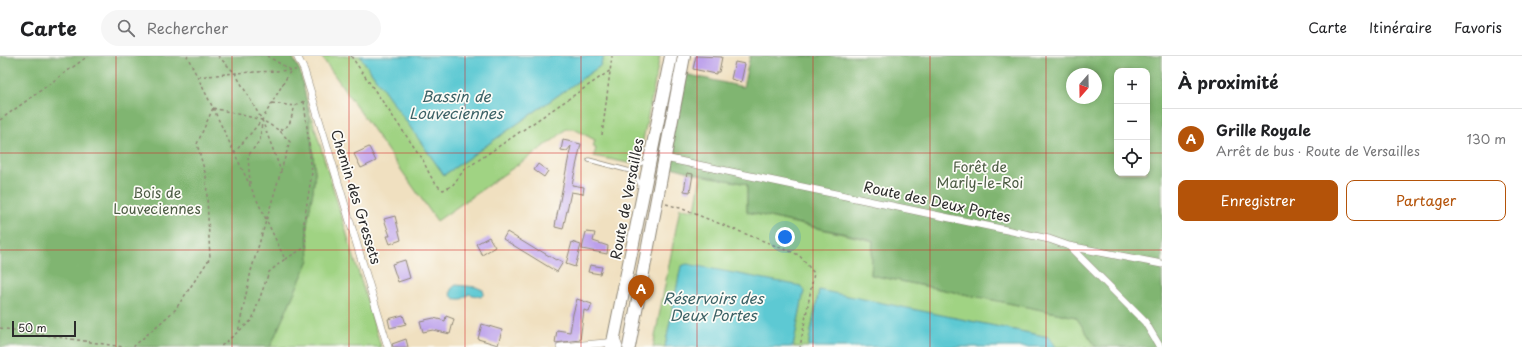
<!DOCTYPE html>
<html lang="fr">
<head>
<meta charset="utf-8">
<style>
  body { margin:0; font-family:"Playpen Sans",sans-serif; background:#f6f6f6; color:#202124 }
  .controls { position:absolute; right:12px; top:12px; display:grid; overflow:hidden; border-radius:8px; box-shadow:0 2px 6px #0003 }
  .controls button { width:36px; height:36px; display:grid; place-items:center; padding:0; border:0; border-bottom:1px solid #e0e0e0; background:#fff; color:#202124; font:20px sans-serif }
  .compass { position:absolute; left:1066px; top:12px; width:36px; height:36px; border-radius:50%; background:#fff; box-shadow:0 2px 6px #0003; rotate:200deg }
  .scale { position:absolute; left:12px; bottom:10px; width:64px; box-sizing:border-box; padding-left:4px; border:2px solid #2b2b2b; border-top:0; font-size:11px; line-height:14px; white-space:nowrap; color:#2b2b2b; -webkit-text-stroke:3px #fdfcf7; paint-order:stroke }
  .you { position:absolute; left:785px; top:181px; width:14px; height:14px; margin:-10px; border:3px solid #fff; border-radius:50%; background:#1a73e8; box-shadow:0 0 0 6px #1a73e833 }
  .badge { display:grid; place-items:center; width:26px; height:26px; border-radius:50%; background:#b45309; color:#fff; font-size:13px; font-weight:700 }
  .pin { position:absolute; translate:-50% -33px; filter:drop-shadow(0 1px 2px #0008) }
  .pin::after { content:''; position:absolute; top:21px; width:14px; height:12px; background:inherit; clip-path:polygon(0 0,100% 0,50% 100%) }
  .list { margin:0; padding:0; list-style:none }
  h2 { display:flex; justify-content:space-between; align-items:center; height:52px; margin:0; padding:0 16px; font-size:17px }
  h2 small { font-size:13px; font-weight:400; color:#757577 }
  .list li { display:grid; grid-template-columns:26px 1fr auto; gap:12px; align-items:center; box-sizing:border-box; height:60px; padding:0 16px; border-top:1px solid #e0e0e0 }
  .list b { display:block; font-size:15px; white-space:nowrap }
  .list p { margin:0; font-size:13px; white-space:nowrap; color:#757577 }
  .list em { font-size:13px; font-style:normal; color:#757577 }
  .actions { display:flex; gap:8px; padding:12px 16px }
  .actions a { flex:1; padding:9px 0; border:1px solid #b45309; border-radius:8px; text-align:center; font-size:14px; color:#b45309 }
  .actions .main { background:#b45309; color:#fff }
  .icon { flex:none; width:22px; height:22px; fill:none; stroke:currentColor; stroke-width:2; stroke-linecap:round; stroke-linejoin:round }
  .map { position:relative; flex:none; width:1162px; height:291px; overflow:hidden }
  header { display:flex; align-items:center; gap:24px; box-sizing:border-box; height:56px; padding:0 20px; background:#fff; border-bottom:1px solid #e0e0e0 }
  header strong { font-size:19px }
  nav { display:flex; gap:22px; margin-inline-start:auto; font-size:14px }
  .search { width:280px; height:36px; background:#f6f6f6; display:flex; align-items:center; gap:10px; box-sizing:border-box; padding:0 14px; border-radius:22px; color:#757577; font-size:15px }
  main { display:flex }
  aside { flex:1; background:#fff }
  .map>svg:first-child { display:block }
  .green { fill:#a0d383; stroke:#667f57 }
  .forest { fill:#80b571; stroke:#56704e; fill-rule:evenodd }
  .water { fill:#5dc9d3; stroke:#447a7f }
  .building { fill:#bca0eb }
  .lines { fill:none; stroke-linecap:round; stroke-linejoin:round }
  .lane-casing { stroke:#8e8676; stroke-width:5 }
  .street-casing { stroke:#8e8676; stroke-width:8 }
  .primary-casing { stroke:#8e8676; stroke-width:14 }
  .path { stroke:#8e8676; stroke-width:1.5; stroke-dasharray:3 3; stroke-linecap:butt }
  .lane { stroke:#fff; stroke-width:3.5 }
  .street { stroke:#fff; stroke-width:7 }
  .primary { stroke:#fff; stroke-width:12 }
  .grid { fill:none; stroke:#d62828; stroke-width:1; stroke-opacity:0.55 }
  .labels { text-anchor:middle; stroke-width:3.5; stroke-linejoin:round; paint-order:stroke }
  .park-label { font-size:14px; fill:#4e5d45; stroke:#fdfcf7 }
  .street-label { font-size:14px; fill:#2b2b2b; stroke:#fdfcf7 }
  .water-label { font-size:15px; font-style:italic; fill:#3c6266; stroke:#fdfcf7 }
</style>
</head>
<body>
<header>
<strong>Carte</strong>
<div class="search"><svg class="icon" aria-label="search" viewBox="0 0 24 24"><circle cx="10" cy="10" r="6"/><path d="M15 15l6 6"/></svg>Rechercher</div>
<nav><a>Carte</a><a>Itinéraire</a><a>Favoris</a></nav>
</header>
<main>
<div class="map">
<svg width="1162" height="291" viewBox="0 0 1162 291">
  <rect width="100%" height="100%" fill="#fdfcf7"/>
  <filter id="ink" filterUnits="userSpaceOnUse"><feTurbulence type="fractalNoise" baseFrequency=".025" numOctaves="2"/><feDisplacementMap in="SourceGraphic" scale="8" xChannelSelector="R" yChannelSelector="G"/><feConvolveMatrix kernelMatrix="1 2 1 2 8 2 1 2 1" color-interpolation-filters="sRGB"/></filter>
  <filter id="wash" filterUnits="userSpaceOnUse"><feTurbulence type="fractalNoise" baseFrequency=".012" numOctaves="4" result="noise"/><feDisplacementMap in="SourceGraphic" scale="16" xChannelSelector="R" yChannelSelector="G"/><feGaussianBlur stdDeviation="0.9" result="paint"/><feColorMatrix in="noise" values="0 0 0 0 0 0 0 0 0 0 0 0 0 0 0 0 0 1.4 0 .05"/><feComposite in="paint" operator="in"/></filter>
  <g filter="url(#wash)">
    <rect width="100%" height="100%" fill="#f0e0c0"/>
    <!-- green -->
    <path class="green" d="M321,0H360L444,119L600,10L604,0H660L638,109L594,100L596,92L593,91L595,84L574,73H566L556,82L437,165Z
      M307,46L381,291H270L309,204L307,168L313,135L315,116Z
      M701,119L747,128V156L873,185L871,219L1076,261L1096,291H1056L1049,281L819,235L808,291H793L804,235L681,211L665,291H653L680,152L695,154Z"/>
    <!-- forest -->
    <path class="forest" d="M0,0H292L300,15L307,46L315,116L313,135L307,168L309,204L270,291H0Z
      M750,0H1162V291H1096L1076,261L871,219L873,184L747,156V128L701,119L664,109L681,17L743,31ZM1117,15H1147V117H1117ZM1072,18H1096V42H1072Z"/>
    <!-- water -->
    <path class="water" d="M360,0H604L600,10L444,119Z
      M687,208L801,230L804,235L793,291H665L681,210Z
      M456,229L476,231L483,234L484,238L481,241L469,238L462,243H455C448,239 449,233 456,229Z
      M819,234L1049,281L1056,291H808Z"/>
    <g id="blocks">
      <!-- building -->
      <path class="building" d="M696,0L722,1L719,16H716V18L693,13Z
        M735,6L745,8L741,26L731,23Z
        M563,84L581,88L572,129L584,131L583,138L571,136L563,173L555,171L556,164L571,90L567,95L561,94Z
        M369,91L376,105L361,112L354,98Z
        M538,108L548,115L544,121L534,114Z
        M687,117L693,118L690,136L684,135Z
        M395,160L401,184L390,188L387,180H390L384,163Z
        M507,176L538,195L539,194L556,204L557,203L563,206L557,216L503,183Z
        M586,176L595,177L593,185L608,190L607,198L582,193Z
        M489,181L495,191L482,199L476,188Z
        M572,186L581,189L575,211L566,208Z
        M405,204L410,222L398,226L392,208Z
        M590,209L602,211L600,218L588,216Z
        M577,243L592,248L589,256L584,254L580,284L555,287L557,274L570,276L573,258Z
        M403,259L406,268L390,272L388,263Z
        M446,260L454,263L450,278L433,274L423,276L420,265L434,262L445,265Z
        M482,268L502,274L498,289L478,283Z
        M406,283L408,291H393L392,288Z"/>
    </g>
  </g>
  <g filter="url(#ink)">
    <use href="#blocks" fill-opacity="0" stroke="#8e8676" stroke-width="1"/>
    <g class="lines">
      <defs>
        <path id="lane" d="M589,104L634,116
          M634,116L641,131
          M634,116L638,109L646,105"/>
        <path id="street" d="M297,0L304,14L388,291
          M665,102L1049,183L1069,190L1145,266L1160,291
          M1069,190L1162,208
          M560,291L617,286L619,291"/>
        <path id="primary" d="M612,291L671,0
          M629,291L684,0"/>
      </defs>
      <!-- lane casing -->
      <use href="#lane" class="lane-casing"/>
      <!-- street casing -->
      <use href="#street" class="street-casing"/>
      <!-- primary casing -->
      <use href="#primary" class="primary-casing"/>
      <!-- path -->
      <path class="path" d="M218,0L235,17L262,64L281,115L251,215L238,276
        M351,0L423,104C428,115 433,128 443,134L452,130L464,114L611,14
        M198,21L235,17L296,14
        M272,47L295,50L304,45
        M213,52L285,203L269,216L252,264L220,291
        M213,52L262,64L280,75L290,86L281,114
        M0,64L88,0
        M280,74L289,69L295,50
        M602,79L612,0
        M234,97L262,64L291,14L267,0
        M250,128L248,100L260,84L262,66
        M666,148L680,152L799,199L814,217L800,291
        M285,203L306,191L304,166L312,116L304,45H306
        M0,272L123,291
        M133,291L175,254L210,202L206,120L197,88L213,52L187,0"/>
      <!-- lane -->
      <use href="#lane" class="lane"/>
      <!-- street -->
      <use href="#street" class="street"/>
      <!-- primary -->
      <use href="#primary" class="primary"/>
    </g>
  </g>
  <!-- grid -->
  <path class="grid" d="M116,0V291M232,0V291M349,0V291M465,0V291M581,0V291M697,0V291M813,0V291M930,0V291M1046,0V291M0,97H1117M1147,97H1162M0,194H1162"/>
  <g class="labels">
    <!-- park labels -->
    <g class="park-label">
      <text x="980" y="116">Forêt de<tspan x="980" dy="16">Marly-le-Roi</tspan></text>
      <text x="157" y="142">Bois de<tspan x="157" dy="16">Louveciennes</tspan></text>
    </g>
    <!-- street labels -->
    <g class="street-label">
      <text transform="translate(356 141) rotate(73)" y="5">Chemin des Gressets</text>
      <text transform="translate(627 143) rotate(-79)" y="5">Route de Versailles</text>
      <text transform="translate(937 146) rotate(12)" y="5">Route des Deux Portes</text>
    </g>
    <!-- water labels -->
    <g class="water-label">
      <text x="456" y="46">Bassin de<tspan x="456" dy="17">Louveciennes</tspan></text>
      <text x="713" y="248">Réservoirs des<tspan x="713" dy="17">Deux Portes</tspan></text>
    </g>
  </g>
</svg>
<div class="controls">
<button>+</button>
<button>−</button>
<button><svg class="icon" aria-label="locate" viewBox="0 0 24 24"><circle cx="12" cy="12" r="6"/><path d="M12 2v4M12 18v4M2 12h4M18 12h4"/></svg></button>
</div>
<svg class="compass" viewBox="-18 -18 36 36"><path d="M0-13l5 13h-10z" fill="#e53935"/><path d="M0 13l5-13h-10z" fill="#757577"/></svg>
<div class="scale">50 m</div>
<div class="you"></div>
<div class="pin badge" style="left:641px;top:252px">A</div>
</div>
<aside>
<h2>À proximité<small></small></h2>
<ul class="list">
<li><span class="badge">A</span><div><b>Grille Royale</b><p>Arrêt de bus · Route de Versailles</p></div><em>130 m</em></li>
</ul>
<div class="actions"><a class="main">Enregistrer</a><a>Partager</a></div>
</aside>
</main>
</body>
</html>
